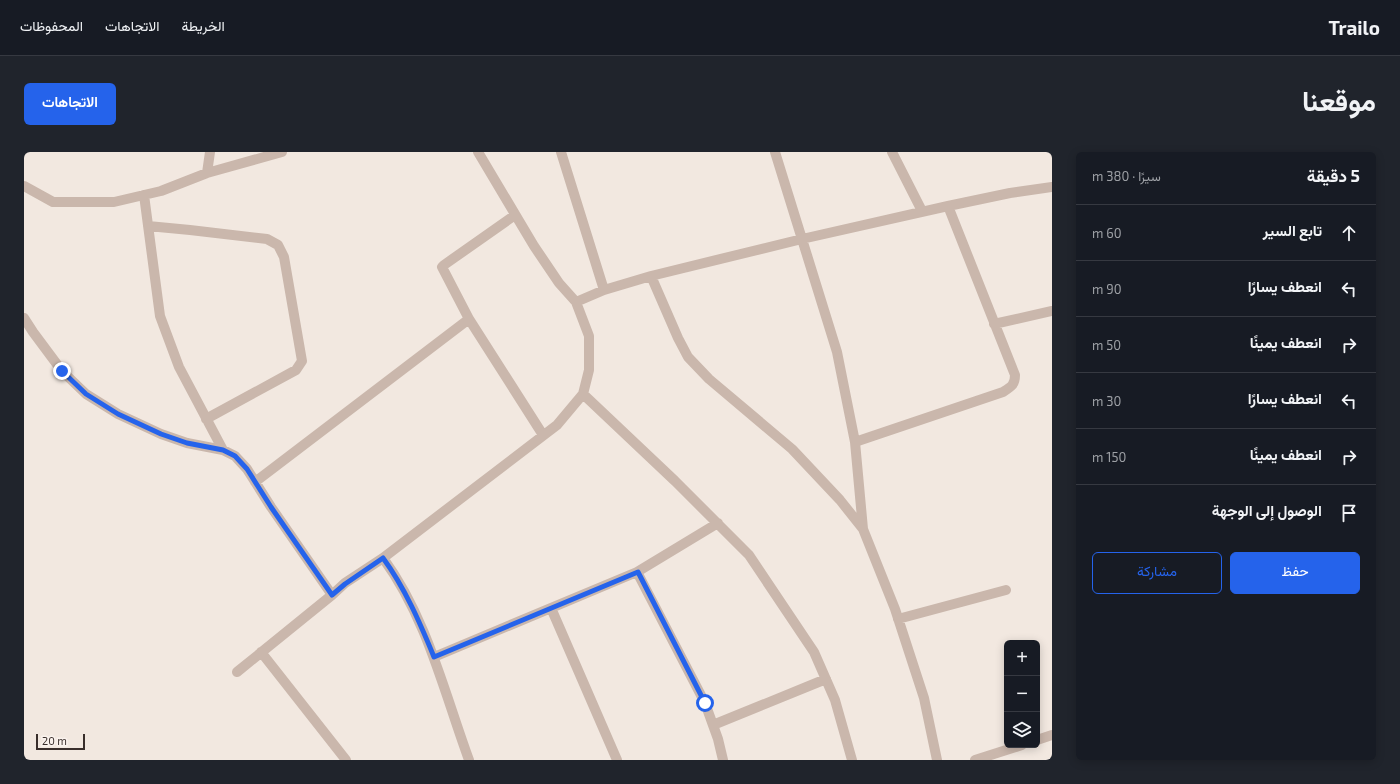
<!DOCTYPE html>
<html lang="ar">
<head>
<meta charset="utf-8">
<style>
  body { margin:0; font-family:"Exo 2",Vazirmatn,sans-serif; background:#20242c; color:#f1f3f6; direction:rtl }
  .controls { position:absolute; right:12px; bottom:12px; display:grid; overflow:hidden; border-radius:6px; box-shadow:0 2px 10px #0003 }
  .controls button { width:36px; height:36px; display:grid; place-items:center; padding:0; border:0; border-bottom:1px solid #363941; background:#171b24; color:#f1f3f6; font:20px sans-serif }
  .scale { position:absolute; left:12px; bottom:10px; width:49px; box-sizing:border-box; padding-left:4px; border:2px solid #392e2b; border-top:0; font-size:11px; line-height:14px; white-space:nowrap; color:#392e2b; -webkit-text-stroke:3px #faf2ed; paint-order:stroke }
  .stop { position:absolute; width:12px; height:12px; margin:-9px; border:3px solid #2563eb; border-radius:50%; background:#fff }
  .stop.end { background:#2563eb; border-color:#fff; box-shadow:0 1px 4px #0008 }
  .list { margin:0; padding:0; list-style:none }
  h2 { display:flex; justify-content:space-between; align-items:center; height:52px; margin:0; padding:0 16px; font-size:17px }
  h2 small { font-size:13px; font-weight:400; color:#9ea1a6 }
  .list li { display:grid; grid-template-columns:26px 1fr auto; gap:12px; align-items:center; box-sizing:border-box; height:56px; padding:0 16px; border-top:1px solid #363941 }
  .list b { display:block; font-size:15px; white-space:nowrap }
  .list em { font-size:13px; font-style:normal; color:#9ea1a6 }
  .actions { display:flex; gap:8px; padding:12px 16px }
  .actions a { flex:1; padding:9px 0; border:1px solid #2563eb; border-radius:6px; text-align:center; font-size:14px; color:#2563eb }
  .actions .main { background:#2563eb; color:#fff }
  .icon { flex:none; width:22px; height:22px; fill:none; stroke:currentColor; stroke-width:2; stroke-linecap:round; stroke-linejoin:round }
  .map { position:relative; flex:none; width:1028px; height:608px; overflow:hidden; direction:ltr; border-radius:6px }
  header { display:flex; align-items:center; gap:24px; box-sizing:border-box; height:56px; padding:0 20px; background:#171b24; border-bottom:1px solid #363941 }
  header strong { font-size:19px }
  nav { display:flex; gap:22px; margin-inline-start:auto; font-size:14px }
  .intro { display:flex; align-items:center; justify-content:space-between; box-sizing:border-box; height:96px; padding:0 24px }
  h1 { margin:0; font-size:28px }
  .button { padding:10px 18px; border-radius:6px; background:#2563eb; color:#fff; font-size:14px; font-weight:700 }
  main { display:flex; gap:24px; padding:0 24px }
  aside { flex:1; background:#171b24; border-radius:6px; box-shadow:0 2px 10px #0003 }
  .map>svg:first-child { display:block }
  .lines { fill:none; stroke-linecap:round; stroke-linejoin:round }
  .street { stroke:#cab7ac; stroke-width:10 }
  .route { stroke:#2563eb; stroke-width:5 }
</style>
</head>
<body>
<header>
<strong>Trailo</strong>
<nav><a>الخريطة</a><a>الاتجاهات</a><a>المحفوظات</a></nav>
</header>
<div class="intro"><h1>موقعنا</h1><a class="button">الاتجاهات</a></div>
<main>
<aside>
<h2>5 دقيقة<small>سيرًا · 380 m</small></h2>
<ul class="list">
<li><svg class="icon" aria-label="ahead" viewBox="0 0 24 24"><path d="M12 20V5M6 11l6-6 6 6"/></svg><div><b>تابع السير</b></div><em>60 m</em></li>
<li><svg class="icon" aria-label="left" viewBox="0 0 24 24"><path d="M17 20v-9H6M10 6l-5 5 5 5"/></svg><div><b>انعطف يسارًا</b></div><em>90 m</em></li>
<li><svg class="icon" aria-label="right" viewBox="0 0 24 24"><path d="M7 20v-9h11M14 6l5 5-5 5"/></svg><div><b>انعطف يمينًا</b></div><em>50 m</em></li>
<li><svg class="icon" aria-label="left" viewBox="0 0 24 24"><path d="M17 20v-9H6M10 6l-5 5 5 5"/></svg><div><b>انعطف يسارًا</b></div><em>30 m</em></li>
<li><svg class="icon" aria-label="right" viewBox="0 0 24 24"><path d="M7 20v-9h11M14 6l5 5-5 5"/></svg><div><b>انعطف يمينًا</b></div><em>150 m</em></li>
<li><svg class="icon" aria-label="arrive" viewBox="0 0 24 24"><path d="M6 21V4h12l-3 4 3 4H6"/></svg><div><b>الوصول إلى الوجهة</b></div></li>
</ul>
<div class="actions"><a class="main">حفظ</a><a>مشاركة</a></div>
</aside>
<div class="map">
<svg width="1028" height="608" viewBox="0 0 1028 608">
  <rect width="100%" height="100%" fill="#f2e8e0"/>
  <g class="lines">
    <!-- street -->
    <path class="street" d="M454,0L510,94L535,131L552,150
      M537,0L580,138
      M751,0L813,200L831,290L839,377
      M868,0L898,59
      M183,21L258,0
      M0,34L29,50H90L137,39L183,21L186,0
      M120,43L136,164L155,215L199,298
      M124,74L166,78L243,87L254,93L260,105L278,209L272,218L182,267
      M627,124L654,186L664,205L685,227L768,297L816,348L839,377L871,457L900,546L913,608
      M0,166L9,180L38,219L62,242L94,262L137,282L163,291L199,298L211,304L223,317L247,355L308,443L321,431L359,406C403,466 420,540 445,608
      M445,167L418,115L420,113L491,63
      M970,172L1028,159
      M559,242L651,329L725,403L790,500L811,548L828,608
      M831,290L979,240C987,235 991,233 991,223L924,54
      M231,330L445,167L519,283
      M359,406L533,273L559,242L565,218V184L552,150L580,138L627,124L778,87L924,54L986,41L1028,35
      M613,420L681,551L694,587L699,608
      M527,456L593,608
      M874,467L982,438
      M237,500L322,608
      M410,505L613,420L694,371
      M213,520L308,443
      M689,573L802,527
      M1013,588L1028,583
      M951,608L998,593"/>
  </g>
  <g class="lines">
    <!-- route -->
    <path class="route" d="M38,219L62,242L94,262L137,282L163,291L199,298L211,304L223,317L247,355L308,443L321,432L359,406C381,436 396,471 410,505L614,420L681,551"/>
  </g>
</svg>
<div class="controls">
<button>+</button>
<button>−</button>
<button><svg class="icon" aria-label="layers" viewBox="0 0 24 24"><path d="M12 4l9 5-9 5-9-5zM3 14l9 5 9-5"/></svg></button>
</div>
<div class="scale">20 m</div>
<div class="stop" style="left:681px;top:551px"></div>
<div class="stop end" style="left:38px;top:219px"></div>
</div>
</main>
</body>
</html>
